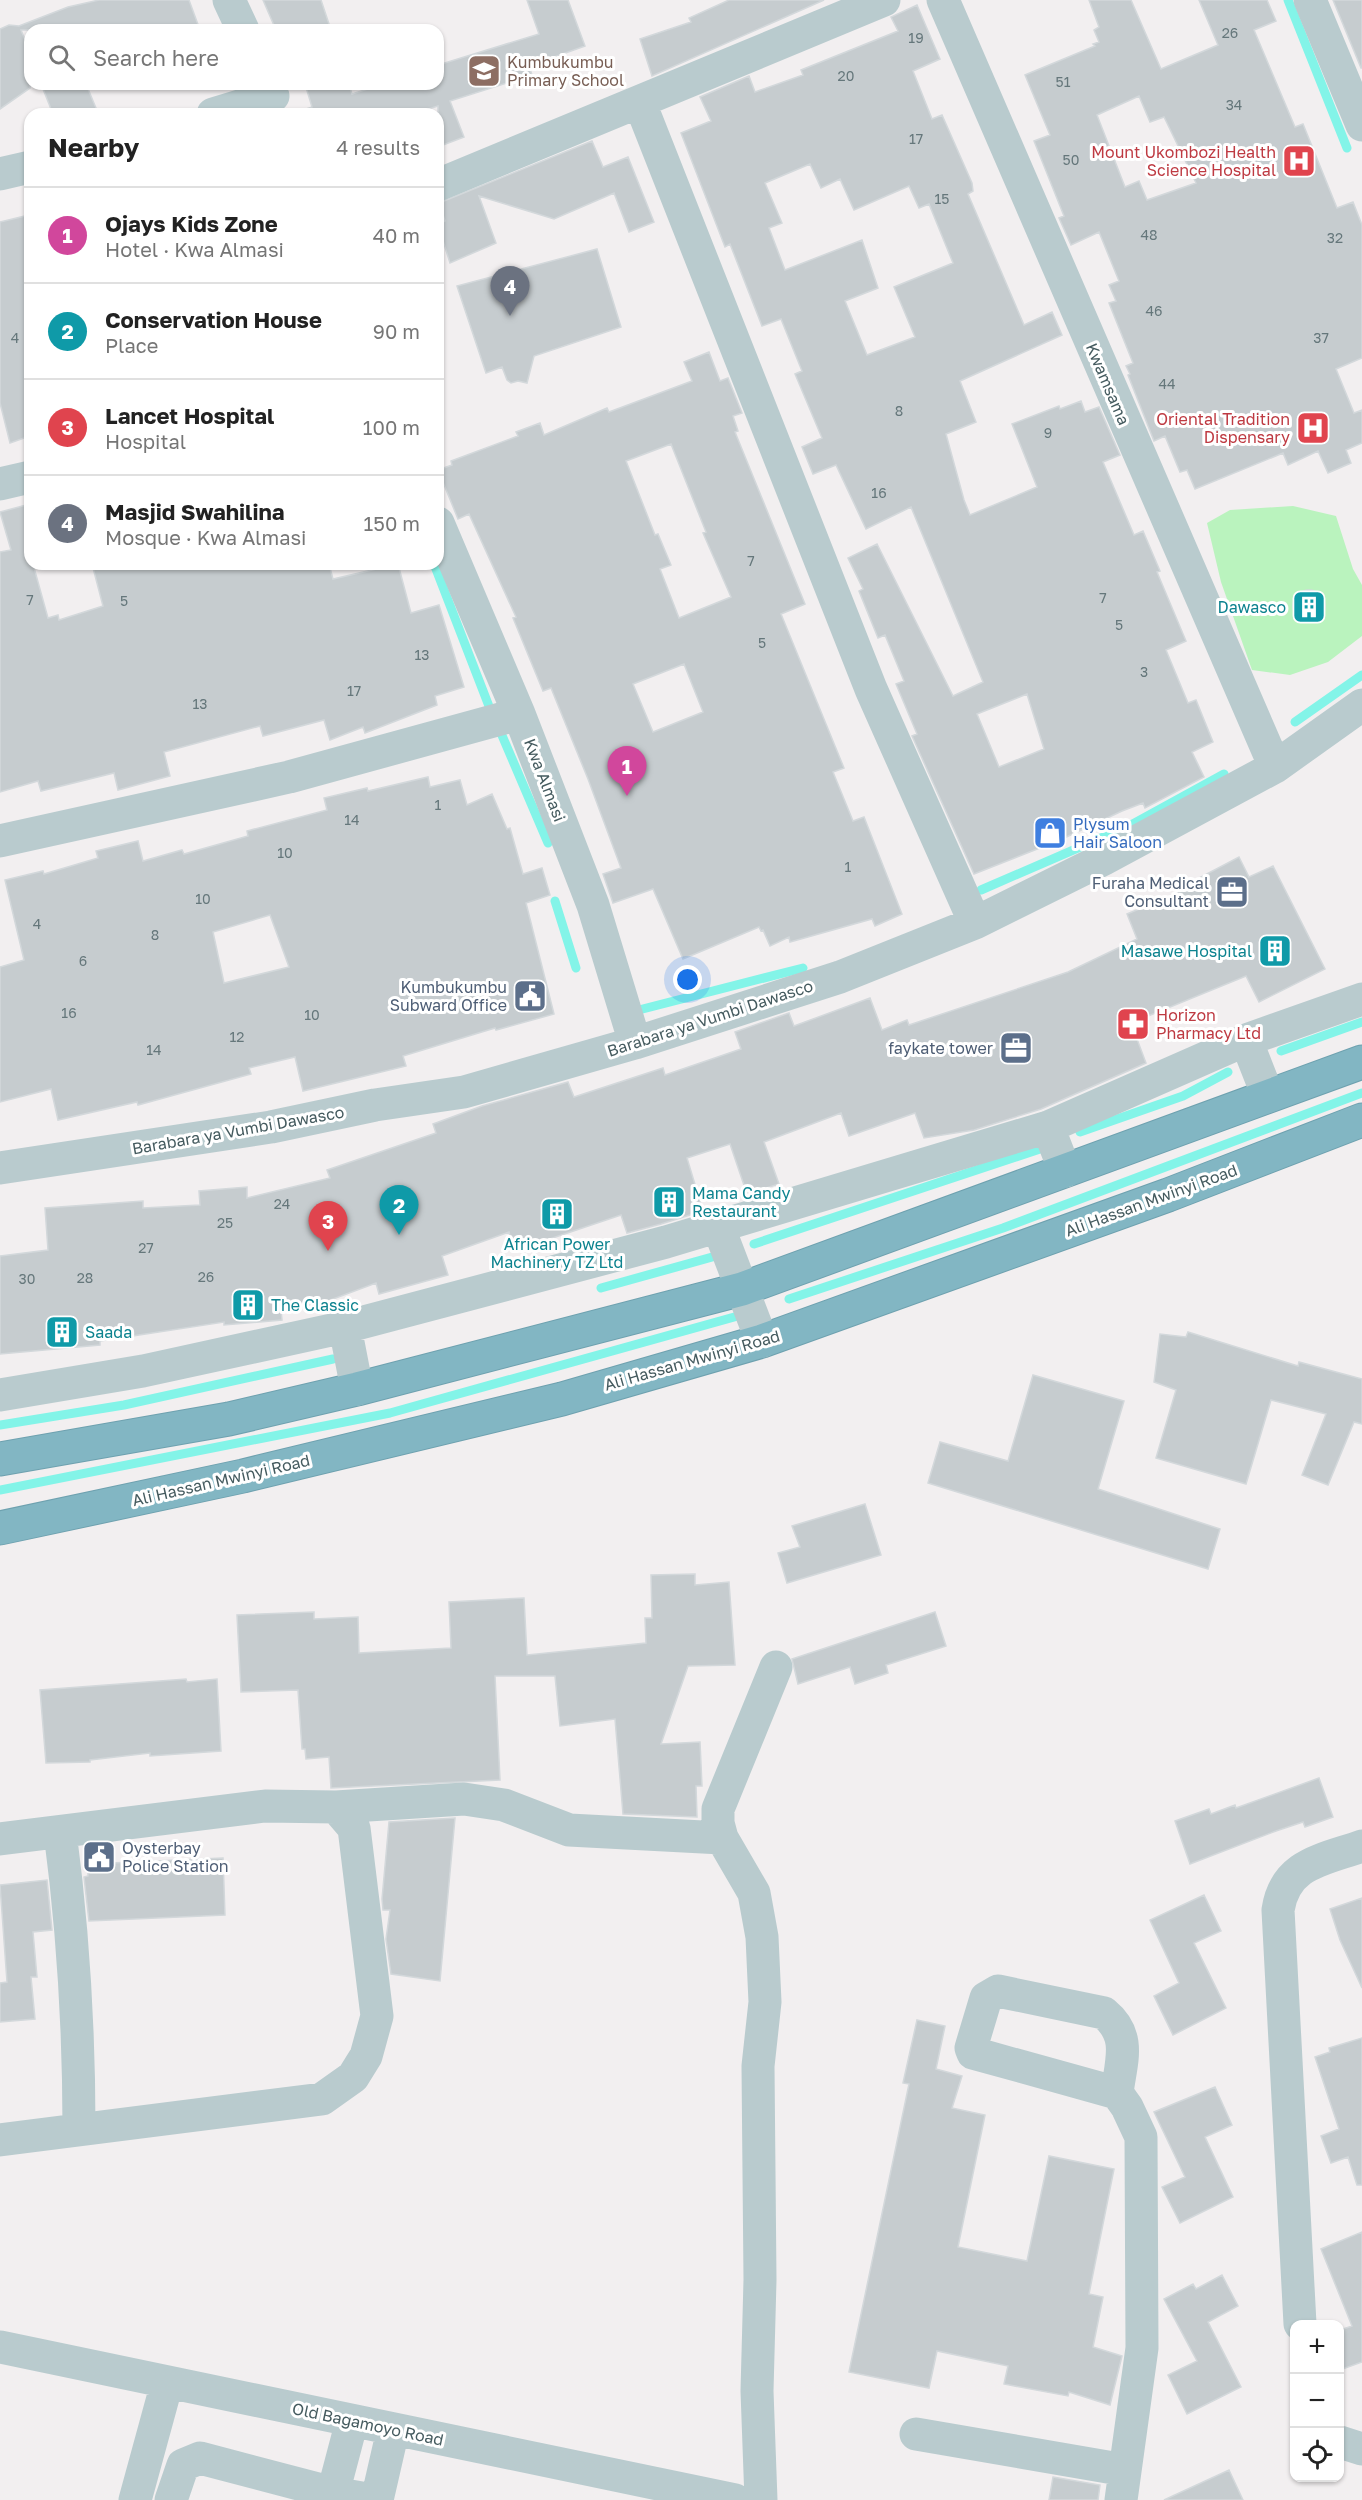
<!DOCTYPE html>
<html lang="en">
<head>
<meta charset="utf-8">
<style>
  body { margin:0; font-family:"Golos Text",sans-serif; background:#f6f6f6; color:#222 }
  .controls { position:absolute; right:18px; bottom:18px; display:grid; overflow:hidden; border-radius:12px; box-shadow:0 2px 4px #0004 }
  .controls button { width:54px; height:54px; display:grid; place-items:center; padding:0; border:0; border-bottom:2px solid #e0e0e0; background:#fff; color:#222; font:30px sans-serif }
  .you { position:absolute; left:688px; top:980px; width:21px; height:21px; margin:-15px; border:4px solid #fff; border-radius:50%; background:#1a73e8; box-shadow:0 0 0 9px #1a73e833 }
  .badge { display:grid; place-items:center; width:39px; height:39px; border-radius:50%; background:#166680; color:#fff; font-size:20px; font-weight:700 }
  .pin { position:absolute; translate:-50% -50px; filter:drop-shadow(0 2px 3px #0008) }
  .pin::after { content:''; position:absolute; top:32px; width:21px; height:18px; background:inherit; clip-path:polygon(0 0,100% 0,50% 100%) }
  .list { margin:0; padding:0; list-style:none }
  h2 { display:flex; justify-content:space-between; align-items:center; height:78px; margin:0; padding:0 24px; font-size:26px }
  h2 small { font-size:20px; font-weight:400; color:#767676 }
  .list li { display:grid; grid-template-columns:39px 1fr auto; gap:18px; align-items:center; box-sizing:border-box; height:96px; padding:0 24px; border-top:2px solid #e0e0e0 }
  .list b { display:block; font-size:22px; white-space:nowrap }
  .list p { margin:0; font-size:20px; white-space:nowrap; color:#767676 }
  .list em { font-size:20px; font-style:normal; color:#767676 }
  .icon { flex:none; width:33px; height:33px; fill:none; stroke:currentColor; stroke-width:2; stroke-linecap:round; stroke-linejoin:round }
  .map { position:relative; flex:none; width:1362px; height:2500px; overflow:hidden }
  .search { position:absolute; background:#fff; box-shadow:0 2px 4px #0004; left:24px; top:24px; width:420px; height:66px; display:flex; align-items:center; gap:15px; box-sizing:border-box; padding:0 21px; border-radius:18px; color:#767676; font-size:22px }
  .panel { position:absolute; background:#fff; box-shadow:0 2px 4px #0004; left:24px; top:108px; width:420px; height:462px; border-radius:18px }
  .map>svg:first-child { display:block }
  .green { fill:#baf3be }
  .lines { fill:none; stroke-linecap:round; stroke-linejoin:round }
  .stream { stroke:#83f4e8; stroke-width:9 }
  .building { fill:#c6cccf; stroke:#d3d8db; stroke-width:1.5; fill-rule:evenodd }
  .highway-casing { stroke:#6ea1af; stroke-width:35 }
  .minor { stroke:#b9cbce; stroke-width:33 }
  .highway { stroke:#82b6c3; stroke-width:33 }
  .labels { text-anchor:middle; stroke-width:6; stroke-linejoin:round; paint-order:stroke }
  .number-label { font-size:14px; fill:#65777b }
  .education-label { font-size:16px; fill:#785e54; stroke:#fff; text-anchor:start }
  .health-label { font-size:16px; fill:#be3a42; stroke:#fff; text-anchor:end }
  .street-label { font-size:16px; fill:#455b5f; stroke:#fff }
  .culture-label { font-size:16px; fill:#0d838f; stroke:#fff; text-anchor:start }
  .shop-label { font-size:16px; fill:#366cbe; stroke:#fff; text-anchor:start }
  .service-label { font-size:16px; fill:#4e5e75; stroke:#fff; text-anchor:end }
</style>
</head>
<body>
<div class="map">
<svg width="1362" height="2500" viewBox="0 0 1362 2500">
  <rect width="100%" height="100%" fill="#f2eff0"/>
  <!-- green -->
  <path class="green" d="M1293,506L1336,516L1353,569L1362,585V636L1328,662L1290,675L1252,670L1221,582L1207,523L1230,510Z"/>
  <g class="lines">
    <!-- stream -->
    <path class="stream" d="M1288,0L1347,148
      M434,564L492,714
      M1295,722L1362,675
      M498,726L548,843
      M981,890L1131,825L1224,774
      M555,901L576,968
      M631,1012L803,968
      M1281,1051L1362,1022
      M1080,1132L1183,1096L1228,1072
      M754,1244L1049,1146
      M601,1288L723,1254
      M789,1299L1003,1228L1362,1093
      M0,1425L124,1405L333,1359
      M0,1490L390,1413L745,1314"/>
  </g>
  <!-- building -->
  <path class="building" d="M99,0H189L200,30H21L30,52V88L0,109V29L9,25L19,26L68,7Z
    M263,0H321L331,30H276Z
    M527,0H568L585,46L529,66L532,75L450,101L464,137L438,147V106L412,114H306V109L312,107L305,84H349L352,94L383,84H438V65L539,34Z
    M729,0H824L652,76L640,39L691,22L689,18Z
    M1089,0H1131L1161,69L1218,45L1199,0H1267L1276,21L1254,30L1295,127L1303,124L1337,208L1353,202L1362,225V358L1336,369L1354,413L1362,410V443L1346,450L1351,463L1328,473L1318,451L1288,465L1283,453L1195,489L1187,470L1180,472L1165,436L1154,441L1128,375L1130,374L1126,366L1133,363L1109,303L1116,301L1109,285L1119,281L1099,232L1071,245L1059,218L1064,216L1034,141L1050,135L1025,75L1095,46L1093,44L1099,42L1094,30L1099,27ZM1139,96L1150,122L1164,117L1196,183L1147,200L1139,181L1125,187L1097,115Z
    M1333,0H1362V68H1361Z
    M917,5L940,59L913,71L932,119L942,115L972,183L973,191L968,194L1024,325L1052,312L1062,335L960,381L976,422L946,434L964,500L970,515L1037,487L1012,424L1059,406L1060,409L1081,401L1085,412L1099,407L1120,455L1103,462L1134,535L1143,531L1160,571L1157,572L1186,641L1166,650L1188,703L1196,700L1213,742L1192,752L1204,777L1145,808L1143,803L1122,811L1060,840L974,874L912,736L917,734L896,684L904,681L885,635L878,638L859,591L863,589L848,558L877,544L953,696L983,682L911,507L866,529L836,465L813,474L802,447L822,438L795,374L802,371L781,319L762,326L730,244L725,247L681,133L711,121L700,97L749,76L755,92L803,75L801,70L898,31L891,17ZM810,164L821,188L840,179L854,210L909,186L919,208L929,204L953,263L894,287L915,337L867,355L845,301L878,288L862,240L785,270L769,228L782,223L765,183ZM1027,694L1044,749L999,767L977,714Z
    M41,84H86L96,108L82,114H53Z
    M592,141L603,167L628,157L654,222L629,232L614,193L554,219L479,196L496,243L450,263L438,225L445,221L439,203Z
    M25,216L30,236V436L10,443L0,403V222Z
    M597,249L621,327L534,356L527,383L518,381L511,383L507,380L502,367L486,373L457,286Z
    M709,352L720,381L728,378L742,413L733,416L738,431L735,432L805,604L781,614L844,768L833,772L853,821L864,817L902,914L875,926L872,919L790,942L789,937L770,946L763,930L761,931L759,927L683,959L653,889L613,903L603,874L621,868L588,779L551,688L543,691L513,618L516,617L469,514L458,519L438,470L452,465L451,461L518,436L516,432L540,423L544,435L607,408L609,412L692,381L684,362ZM671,444L706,532L703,533L731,597L679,618L660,569L671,565L658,534L655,535L626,461ZM684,664L703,712L653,732L633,684Z
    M30,504V564H33L48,618L58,615L59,620L103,606L92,564H329L333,579L398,564L411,613L439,605L464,687L435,696L437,705L365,733L363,727L330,740L324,720L263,736L260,726L164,752L170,776L118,790L114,773L41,791L38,781L0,792V552L11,550L0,512Z
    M1293 606a16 16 0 1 1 32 0a16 16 0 1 1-32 0Z
    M428,777L430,787L460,780L467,805L492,794L507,829L510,828L523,874L542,868L550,895L526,903L554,1014L496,1030L495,1028L403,1056L406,1066L303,1091L295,1057L249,1068L251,1074L138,1105L137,1102L58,1120L51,1089L0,1102V967L24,960L5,880L43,871L44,874L98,858L96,851L138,841L143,861L182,850L184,854L248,836L247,831L327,810L324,798L367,788L368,791ZM270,915L289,967L224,983L213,932Z
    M1239,857L1249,877L1273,866L1325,969L1259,1002L1246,976L1131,1023L1146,1063L1041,1109L974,1130L924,1138L915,1113L849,1136L841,1113L764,1142L779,1184L747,1194L730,1144L687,1158L703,1211L661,1224L627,1233L621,1215L514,1251L509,1232L442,1256L448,1275L379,1294L376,1283L317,1305L281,1310L282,1320L224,1325V1322L100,1341V1345L0,1354V1256L48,1250L45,1208L143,1201V1208L200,1205L199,1191L247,1187V1198L330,1178L327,1170L436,1133L433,1124L482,1106L568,1082L574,1097L663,1068L665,1075L741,1049L735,1032L789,1013L794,1026L870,998L882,1030L907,1020L909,1025L1068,972L1137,939L1127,914L1202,883L1199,878Z
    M1188,1332L1298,1366L1299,1362L1362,1379V1424L1354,1422L1328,1485L1302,1475L1326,1414L1271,1400L1246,1484L1156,1458L1176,1390L1154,1382L1160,1334L1186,1337Z
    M1033,1375L1124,1401L1098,1489L1220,1529L1208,1569L928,1483L940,1442L1008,1461Z
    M865,1504L881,1555L787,1583L778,1553L800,1547L792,1526Z
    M695,1574V1585L729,1582L735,1665L688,1666L661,1744L700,1742L702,1786H696L697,1817L623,1814L615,1719L560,1726L555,1676H495L500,1780L331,1788L329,1757L306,1759L305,1749H302L298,1690L241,1692L237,1615L314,1612V1619L358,1617L359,1653L451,1648L449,1602L524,1598L527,1655L646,1643L645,1618H652L651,1575Z
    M935,1612L946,1646L886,1665L888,1673L855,1684L850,1667L798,1684L792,1659Z
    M186,1679L187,1682L217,1679L221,1751L150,1756V1753L90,1760V1762L46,1763L40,1690Z
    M1319,1778L1333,1817L1305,1827L1303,1822L1276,1831L1190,1864L1175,1821L1209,1809L1211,1814L1235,1805L1236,1808Z
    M455,1818L440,1981L391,1974L386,1939L390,1910H383L382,1899L389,1822Z
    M223,1858L225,1915L89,1921L84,1877L88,1876V1864Z
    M47,1880L52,1930L33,1932L37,1977H31L35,2019L0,2022V1983L7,1982L0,1885Z
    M1204,1895L1221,1931L1194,1943L1226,2008L1173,2035L1154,1996L1179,1983L1150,1920Z
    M1362,1898V1988L1340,1940L1330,1909Z
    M917,2020L945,2026L936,2069L962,2076L952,2108L985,2115L958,2247L1027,2261L1049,2156L1114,2169L1089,2294L1103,2297L1093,2347L1122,2356L1110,2405L1069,2392L1068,2396L1004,2384L1008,2366L937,2351L929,2388L849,2372L909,2084L903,2083Z
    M1362,2038V2185H1357L1348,2157L1331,2163L1321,2136L1339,2129L1315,2057L1330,2052L1329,2048Z
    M1215,2087L1232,2125L1205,2137L1233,2197L1180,2223L1162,2187L1185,2177L1154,2112Z
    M1362,2232V2362L1340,2370V2330L1352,2326L1321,2249Z
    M1222,2275L1238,2306L1208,2322L1241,2387L1187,2414L1168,2375L1197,2361L1164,2299L1193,2284L1196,2289Z
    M1229,2470L1243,2500H1164Z
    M1053,2477L1100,2485L1098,2500H1049Z"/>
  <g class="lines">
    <defs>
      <path id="highway" d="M0,1459L229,1419L357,1389L742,1289L1362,1062
        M0,1528L243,1476L562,1399L762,1341L1168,1195L1362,1120"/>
    </defs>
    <!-- highway casing -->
    <use href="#highway" class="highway-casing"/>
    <!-- minor -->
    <path class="minor" d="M229,0L243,30
      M943,0L1275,767
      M1310,0L1362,125
      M640,103L871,689L975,923
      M213,114L273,96
      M0,174L30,167
      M438,185L884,0
      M0,484L30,477
      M438,523L519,714L593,905L635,1043
      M0,841L289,777L519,714
      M1246,1040L1268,1096
      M1048,1127L1065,1171
      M0,1168L271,1127L375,1105L464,1092L635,1043L840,977L975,923L1104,859L1275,767L1362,705
      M718,1226L762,1341
      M357,1389L345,1327L666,1242L1048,1127L1246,1040L1362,999
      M0,1395L143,1371L345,1327
      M336,1807L464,1799L504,1805L569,1830L722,1838
      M60,1832C73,1930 79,2029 79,2129
      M0,1839L265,1806L336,1807L354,1828L377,2016L366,2056L353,2077L322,2099L0,2140
      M1117,2093C1121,2061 1132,2036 1104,2013L998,1991L986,1998L971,2048L973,2053L1117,2093L1127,2107L1141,2137L1142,2348L1121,2500
      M1300,2324L1278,1910C1285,1863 1323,1860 1362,1846
      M0,2347L735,2500
      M916,2434L1125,2470
      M1340,2442L1362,2449
      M333,2493L352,2421
      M135,2500L167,2383
      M171,2500L183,2465L200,2458L333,2493L373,2500
      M377,2500L393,2430
      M761,2500L757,2391L760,2280L758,2066L765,2002L762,1937L754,1893L722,1838L718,1823V1809L776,1667"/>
    <!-- highway -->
    <use href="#highway" class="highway"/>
  </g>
  <!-- icons -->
  <defs>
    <symbol id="school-square" viewBox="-11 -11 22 22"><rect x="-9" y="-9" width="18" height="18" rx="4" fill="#8d6e63" stroke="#fff"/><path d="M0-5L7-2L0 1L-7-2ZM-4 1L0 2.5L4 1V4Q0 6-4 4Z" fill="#fff"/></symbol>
    <symbol id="hospital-square" viewBox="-11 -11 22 22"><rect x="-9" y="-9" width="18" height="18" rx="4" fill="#e0444e" stroke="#fff"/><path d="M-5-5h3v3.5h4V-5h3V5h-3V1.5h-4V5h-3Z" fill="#fff"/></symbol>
    <symbol id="building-square" viewBox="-11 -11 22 22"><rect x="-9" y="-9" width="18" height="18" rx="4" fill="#0f9aa8" stroke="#fff"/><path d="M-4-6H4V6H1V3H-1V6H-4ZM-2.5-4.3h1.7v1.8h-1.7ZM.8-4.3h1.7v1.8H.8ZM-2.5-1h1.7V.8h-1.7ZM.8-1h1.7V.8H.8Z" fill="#fff"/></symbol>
    <symbol id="shop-square" viewBox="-11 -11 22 22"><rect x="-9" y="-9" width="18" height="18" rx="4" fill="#3f7fe0" stroke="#fff"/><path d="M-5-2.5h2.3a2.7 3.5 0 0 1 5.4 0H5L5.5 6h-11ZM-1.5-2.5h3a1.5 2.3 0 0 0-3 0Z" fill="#fff"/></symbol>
    <symbol id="office-square" viewBox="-11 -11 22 22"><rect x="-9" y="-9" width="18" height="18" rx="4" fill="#5c6f8a" stroke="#fff"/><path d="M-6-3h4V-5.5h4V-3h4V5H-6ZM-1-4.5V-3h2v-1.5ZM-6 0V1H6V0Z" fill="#fff"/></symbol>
    <symbol id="civic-square" viewBox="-11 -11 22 22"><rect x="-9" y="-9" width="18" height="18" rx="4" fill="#5c6f8a" stroke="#fff"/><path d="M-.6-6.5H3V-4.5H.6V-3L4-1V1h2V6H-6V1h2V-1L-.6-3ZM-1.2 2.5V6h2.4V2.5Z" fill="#fff"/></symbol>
    <symbol id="pharmacy-square" viewBox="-11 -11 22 22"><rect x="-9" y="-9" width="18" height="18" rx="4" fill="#e0444e" stroke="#fff"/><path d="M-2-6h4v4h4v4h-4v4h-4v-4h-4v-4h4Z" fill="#fff"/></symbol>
  </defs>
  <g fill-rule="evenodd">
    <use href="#school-square" x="465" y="52" width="38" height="38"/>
    <use href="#hospital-square" x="1280" y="142" width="38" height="38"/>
    <use href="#hospital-square" x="1294" y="409" width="38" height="38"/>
    <use href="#building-square" x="1290" y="588" width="38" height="38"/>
    <use href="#shop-square" x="1031" y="814" width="38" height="38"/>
    <use href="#office-square" x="1213" y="873" width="38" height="38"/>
    <use href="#building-square" x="1256" y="932" width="38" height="38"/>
    <use href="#civic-square" x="511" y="977" width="38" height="38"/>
    <use href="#pharmacy-square" x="1114" y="1005" width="38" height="38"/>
    <use href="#office-square" x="997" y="1029" width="38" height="38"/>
    <use href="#building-square" x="650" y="1183" width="38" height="38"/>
    <use href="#building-square" x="538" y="1195" width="38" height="38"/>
    <use href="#building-square" x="229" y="1286" width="38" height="38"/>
    <use href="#building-square" x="43" y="1313" width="38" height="38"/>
    <use href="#civic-square" x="80" y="1838" width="38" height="38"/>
  </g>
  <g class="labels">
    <!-- number labels -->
    <g class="number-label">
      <text x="1230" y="38">26</text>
      <text x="916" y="43">19</text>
      <text x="846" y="81">20</text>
      <text x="1063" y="87">51</text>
      <text x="1234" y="110">34</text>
      <text x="916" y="144">17</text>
      <text x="1071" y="165">50</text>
      <text x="942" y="204">15</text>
      <text x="1149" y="240">48</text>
      <text x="1335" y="243">32</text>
      <text x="1154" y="316">46</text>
      <text x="15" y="343">4</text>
      <text x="1321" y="343">37</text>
      <text x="1167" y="389">44</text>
      <text x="899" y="416">8</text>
      <text x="1048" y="438">9</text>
      <text x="879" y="498">16</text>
      <text x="751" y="566">7</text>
      <text x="1103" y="603">7</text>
      <text x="30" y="605">7</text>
      <text x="124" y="606">5</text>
      <text x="1119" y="630">5</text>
      <text x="762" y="648">5</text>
      <text x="422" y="660">13</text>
      <text x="1144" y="677">3</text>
      <text x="354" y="696">17</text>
      <text x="200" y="709">13</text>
      <text x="438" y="810">1</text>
      <text x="352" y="825">14</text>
      <text x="285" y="858">10</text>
      <text x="848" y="872">1</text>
      <text x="203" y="904">10</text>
      <text x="37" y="929">4</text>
      <text x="155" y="940">8</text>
      <text x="83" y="966">6</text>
      <text x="69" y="1018">16</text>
      <text x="312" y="1020">10</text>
      <text x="237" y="1042">12</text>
      <text x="154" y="1055">14</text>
      <text x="282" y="1209">24</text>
      <text x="225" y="1228">25</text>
      <text x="146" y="1253">27</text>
      <text x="206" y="1282">26</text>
      <text x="85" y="1283">28</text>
      <text x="27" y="1284">30</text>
    </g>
    <!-- education labels -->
    <g class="education-label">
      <text x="507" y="68">Kumbukumbu<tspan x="507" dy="18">Primary School</tspan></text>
    </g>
    <!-- health labels -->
    <g class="health-label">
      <text x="1276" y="158">Mount Ukombozi Health<tspan x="1276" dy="18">Science Hospital</tspan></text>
      <text x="1290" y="425">Oriental Tradition<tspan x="1290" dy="18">Dispensary</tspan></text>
      <text x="1156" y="1021" text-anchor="start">Horizon<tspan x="1156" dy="18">Pharmacy Ltd</tspan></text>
    </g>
    <!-- street labels -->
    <g class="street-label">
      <text transform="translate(1108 384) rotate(67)" y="6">Kwamsama</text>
      <text transform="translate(545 780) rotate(69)" y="6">Kwa Almasi</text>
      <text transform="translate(710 1018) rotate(-18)" y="6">Barabara ya Vumbi Dawasco</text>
      <text transform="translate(238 1130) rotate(-10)" y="6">Barabara ya Vumbi Dawasco</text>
      <text transform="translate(1151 1200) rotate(-20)" y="6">Ali Hassan Mwinyi Road</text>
      <text transform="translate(692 1360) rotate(-16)" y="6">Ali Hassan Mwinyi Road</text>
      <text transform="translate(221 1480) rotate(-13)" y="6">Ali Hassan Mwinyi Road</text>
      <text transform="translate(368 2424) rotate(12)" y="6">Old Bagamoyo Road</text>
    </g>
    <!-- culture labels -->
    <g class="culture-label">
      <text x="1286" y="613" text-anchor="end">Dawasco</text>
      <text x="1252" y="957" text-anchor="end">Masawe Hospital</text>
      <text x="692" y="1199">Mama Candy<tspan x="692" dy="18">Restaurant</tspan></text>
      <text x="557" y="1250" text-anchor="middle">African Power<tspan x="557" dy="18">Machinery TZ Ltd</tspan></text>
      <text x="271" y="1311">The Classic</text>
      <text x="85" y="1338">Saada</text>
    </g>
    <!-- shop labels -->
    <g class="shop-label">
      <text x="1073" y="830">Plysum<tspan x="1073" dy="18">Hair Saloon</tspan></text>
    </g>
    <!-- service labels -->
    <g class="service-label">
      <text x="1209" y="889">Furaha Medical<tspan x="1209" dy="18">Consultant</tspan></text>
      <text x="507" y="993">Kumbukumbu<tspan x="507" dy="18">Subward Office</tspan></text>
      <text x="993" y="1054">faykate tower</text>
      <text x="122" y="1854" text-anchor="start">Oysterbay<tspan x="122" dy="18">Police Station</tspan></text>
    </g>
  </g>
</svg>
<div class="controls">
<button>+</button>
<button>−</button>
<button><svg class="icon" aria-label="locate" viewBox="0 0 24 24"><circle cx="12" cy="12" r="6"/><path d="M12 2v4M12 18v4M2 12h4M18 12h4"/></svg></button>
</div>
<div class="you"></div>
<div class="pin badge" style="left:627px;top:796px;background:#d1479c">1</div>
<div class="pin badge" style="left:399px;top:1235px;background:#0f9aa8">2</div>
<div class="pin badge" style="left:328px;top:1251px;background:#e0444e">3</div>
<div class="pin badge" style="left:510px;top:316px;background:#6b7280">4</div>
<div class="search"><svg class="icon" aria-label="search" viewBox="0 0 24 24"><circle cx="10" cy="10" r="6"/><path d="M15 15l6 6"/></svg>Search here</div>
<section class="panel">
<h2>Nearby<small>4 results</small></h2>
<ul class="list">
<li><span class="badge" style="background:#d1479c">1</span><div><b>Ojays Kids Zone</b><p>Hotel · Kwa Almasi</p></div><em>40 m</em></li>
<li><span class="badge" style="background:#0f9aa8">2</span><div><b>Conservation House</b><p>Place</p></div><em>90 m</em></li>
<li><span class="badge" style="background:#e0444e">3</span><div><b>Lancet Hospital</b><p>Hospital</p></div><em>100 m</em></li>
<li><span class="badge" style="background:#6b7280">4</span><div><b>Masjid Swahilina</b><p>Mosque · Kwa Almasi</p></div><em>150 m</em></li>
</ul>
</section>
</div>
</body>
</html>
